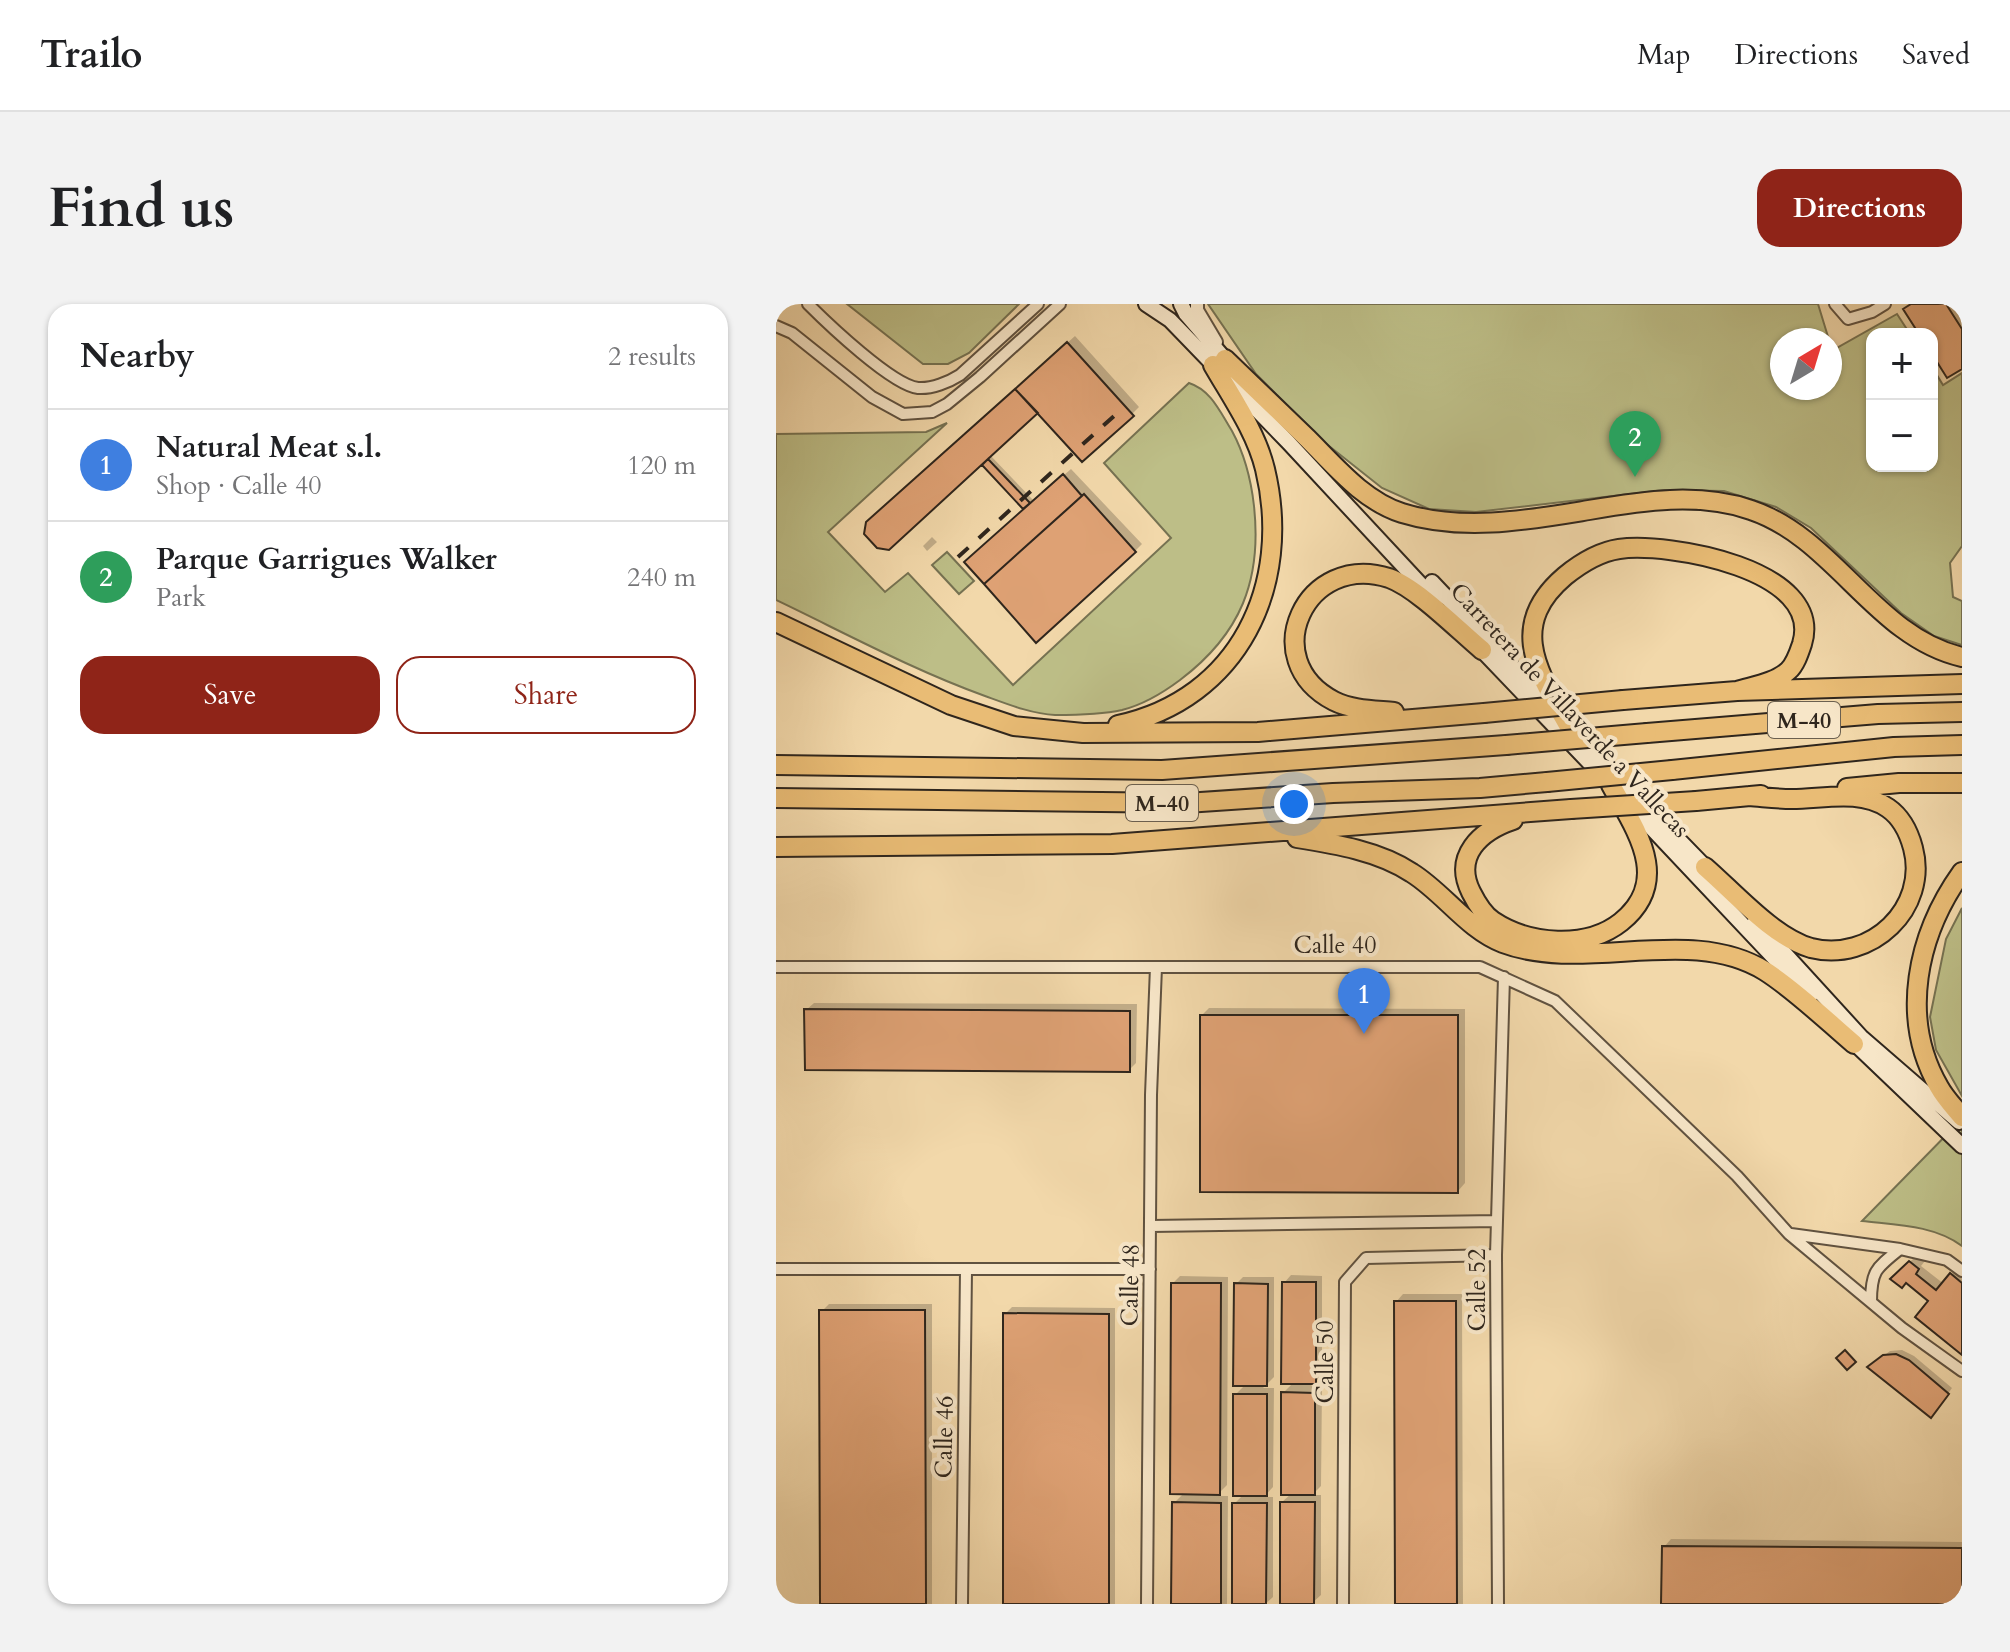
<!DOCTYPE html>
<html lang="en">
<head>
<meta charset="utf-8">
<style>
  body { margin:0; font-family:Cardo,serif; background:#f2f2f2; color:#202124 }
  .controls { position:absolute; right:24px; top:24px; display:grid; overflow:hidden; border-radius:16px; box-shadow:0 2px 6px #0004 }
  .controls button { width:72px; height:72px; display:grid; place-items:center; padding:0; border:0; border-bottom:2px solid #e0e0e0; background:#fff; color:#202124; font:40px sans-serif }
  .compass { position:absolute; left:994px; top:24px; width:72px; height:72px; border-radius:50%; background:#fff; box-shadow:0 2px 6px #0004; rotate:38deg }
  .you { position:absolute; left:518px; top:500px; width:28px; height:28px; margin:-20px; border:6px solid #fff; border-radius:50%; background:#1a73e8; box-shadow:0 0 0 12px #1a73e833 }
  .badge { display:grid; place-items:center; width:52px; height:52px; border-radius:50%; background:#8f2418; color:#fff; font-size:26px; font-weight:700 }
  .pin { position:absolute; translate:-50% -66px; filter:drop-shadow(0 2px 4px #0008) }
  .pin::after { content:''; position:absolute; top:42px; width:28px; height:24px; background:inherit; clip-path:polygon(0 0,100% 0,50% 100%) }
  .list { margin:0; padding:0; list-style:none }
  h2 { display:flex; justify-content:space-between; align-items:center; height:104px; margin:0; padding:0 32px; font-size:34px }
  h2 small { font-size:26px; font-weight:400; color:#757577 }
  .list li { display:grid; grid-template-columns:52px 1fr auto; gap:24px; align-items:center; box-sizing:border-box; height:112px; padding:0 32px; border-top:2px solid #e0e0e0 }
  .list b { display:block; font-size:30px; white-space:nowrap }
  .list p { margin:0; font-size:26px; white-space:nowrap; color:#757577 }
  .list em { font-size:26px; font-style:normal; color:#757577 }
  .actions { display:flex; gap:16px; padding:24px 32px }
  .actions a { flex:1; padding:18px 0; border:2px solid #8f2418; border-radius:24px; text-align:center; font-size:28px; color:#8f2418 }
  .actions .main { background:#8f2418; color:#fff }
  .map { position:relative; flex:none; width:1186px; height:1300px; overflow:hidden; border-radius:24px }
  header { display:flex; align-items:center; gap:48px; box-sizing:border-box; height:112px; padding:0 40px; background:#fff; border-bottom:2px solid #e0e0e0 }
  header strong { font-size:38px }
  nav { display:flex; gap:44px; margin-inline-start:auto; font-size:28px }
  .intro { display:flex; align-items:center; justify-content:space-between; box-sizing:border-box; height:192px; padding:0 48px }
  h1 { margin:0; font-size:56px }
  .button { padding:20px 36px; border-radius:24px; background:#8f2418; color:#fff; font-size:28px; font-weight:700 }
  main { display:flex; gap:48px; padding:0 48px }
  aside { flex:1; background:#fff; border-radius:24px; box-shadow:0 2px 6px #0004 }
  .map>svg:first-child { display:block }
  .green { fill:#bdbe87; stroke:#767252; stroke-width:2 }
  .shadow { fill:#0003 }
  .building { fill:#dea174; stroke:#2f261d; stroke-width:2 }
  .lines { fill:none; stroke-linecap:round; stroke-linejoin:round }
  .minor-casing { stroke:#605240; stroke-width:14 }
  .tertiary-casing { stroke:#605240; stroke-width:16 }
  .secondary-casing { stroke:#2f261d; stroke-width:18 }
  .motorway-casing { stroke:#2f261d; stroke-width:22 }
  .minor { stroke:#f7e6c8; stroke-width:10 }
  .tertiary { stroke:#f7e6c8; stroke-width:12 }
  .secondary { stroke:#f7e6c8; stroke-width:14 }
  .motorway { stroke:#e9bc75; stroke-width:18 }
  .rail { stroke:#2f261d; stroke-width:4; stroke-dasharray:14 14; stroke-linecap:butt }
  .motorway-bridge-casing { stroke:#2f261d; stroke-width:22; stroke-linecap:butt }
  .motorway-bridge { stroke:#e9bc75; stroke-width:18 }
  .labels { text-anchor:middle; stroke-width:8; stroke-linejoin:round; paint-order:stroke }
  .shield { fill:#f7e6c8; stroke:#6b6050; stroke-width:2 }
  .shield-label { font-size:22px; font-weight:bold; fill:#2f261d }
  .street-label { font-size:24px; fill:#2f261d; stroke:#f7e6c8 }
</style>
</head>
<body>
<header>
<strong>Trailo</strong>
<nav><a>Map</a><a>Directions</a><a>Saved</a></nav>
</header>
<div class="intro"><h1>Find us</h1><a class="button">Directions</a></div>
<main>
<aside>
<h2>Nearby<small>2 results</small></h2>
<ul class="list">
<li><span class="badge" style="background:#3f7fe0">1</span><div><b>Natural Meat s.l.</b><p>Shop · Calle 40</p></div><em>120 m</em></li>
<li><span class="badge" style="background:#2e9e5b">2</span><div><b>Parque Garrigues Walker</b><p>Park</p></div><em>240 m</em></li>
</ul>
<div class="actions"><a class="main">Save</a><a>Share</a></div>
</aside>
<div class="map">
<svg width="1186" height="1300" viewBox="0 0 1186 1300">
  <rect width="100%" height="100%" fill="#f2d8aa"/>
  <filter id="stains"><feTurbulence type="fractalNoise" baseFrequency=".0025" numOctaves="4"/><feColorMatrix values="0 0 0 0 .2 0 0 0 0 .09 0 0 0 0 .02 0 0 0 .5 -.17"/></filter>
  <radialGradient id="worn" r=".72"><stop offset=".6" stop-color="#630" stop-opacity="0"/><stop offset="1" stop-color="#630" stop-opacity=".3"/></radialGradient>
  <!-- green -->
  <path class="green" d="M71,0H243L193,49L172,60H147Z
    M432,0H1042L1053,36H1006V84H1054V39L1057,46L1121,10L1134,30H1096V162H1156V63L1167,81L1186,69V242L1174,259L1177,293L1186,297V341L1158,332L1125,309L1035,224L1000,203L948,187L888,186L700,208L653,205L606,184L548,138L480,70Z
    M413,79C435,86 444,108 456,127C469,151 475,175 478,202C486,276 465,330 404,376C388,388 366,401 346,406C328,410 297,411 279,411C256,410 231,400 209,392C137,366 69,329 0,296V130L150,128L171,119L52,228L109,288L132,269L237,381L395,234L328,159Z
    M171,248L198,277L183,290L156,261Z
    M1186,604V792L1160,746L1154,713L1170,635Z
    M1186,815V942C1158,921 1120,921 1086,917Z"/>
  <!-- shadow -->
  <path class="shadow" d="M1135,0H1178L1186,12V63L1156,46V30H1146L1130,5Z
    M299,32L363,103L356,110L262,107L214,151L258,197L295,165L366,240L359,247L250,205L206,158L100,211Z
    M156,233L161,238L151,247L147,242Z
    M38,699L361,700L360,759L353,766L30,706Z
    M433,704L689,705V879L682,887L426,711Z
    M1142,951L1149,957L1145,962L1168,980L1182,963L1186,966V1048L1155,996L1125,965Z
    M515,971L546,972V1071L535,1082H546L545,1182L536,1191H545V1291L535,1300H515L506,1198L516,1189L507,1089L518,1078L508,979Z
    M404,972L452,973L451,1181L440,1192H452L451,1300H397L398,1199L409,1188L397,979Z
    M467,973H498V1073L487,1084H498L497,1183L488,1193H497V1293L489,1300L458,1200L468,1190L459,1091L470,1080L460,980Z
    M627,990H686L687,1300H621L620,998Z
    M53,1000H156V1300H46V1007Z
    M236,1003L339,1004V1300H229V1010Z
    M1126,1046L1138,1052L1176,1084L1160,1107L1098,1059L1114,1047Z
    M895,1235L1186,1238V1300H887L888,1243Z"/>
  <!-- building -->
  <path class="building" d="M1135,0H1170L1186,25V65L1171,74L1156,50V30H1143L1127,5Z
    M291,38L358,112L306,158L239,85Z
    M239,85L262,109L113,246L101,244L88,230L90,218Z
    M212,155L254,199L247,205L206,161Z
    M287,170L306,192L208,280L188,258Z
    M308,190L360,248L260,339L208,280Z
    M28,705L354,707V768L29,766Z
    M424,711H682V889L424,888Z
    M1133,957L1143,965L1140,970L1160,986L1174,969L1186,979V1051L1139,1013L1152,997L1130,979L1126,984L1114,975Z
    M506,978H540V1080H505Z
    M395,979H445L444,1191L394,1190Z
    M458,979L492,980L491,1082H457Z
    M618,997H680L681,1300H619Z
    M43,1006H149L150,1300H44Z
    M227,1009L333,1010V1300H227Z
    M1069,1046L1080,1058L1071,1066L1060,1054Z
    M1120,1050L1133,1056L1173,1090L1155,1114L1091,1063L1107,1051Z
    M505,1088L539,1089V1191H505Z
    M457,1090H491V1192H457Z
    M396,1198L445,1199V1300H395Z
    M504,1198H539L538,1300H504Z
    M456,1199H491L490,1300H456Z
    M886,1242L1186,1244V1300H885Z"/>
  <g class="lines">
    <defs>
      <path id="minor" d="M32,0C52,20 116,81 142,84C156,85 173,78 184,71L262,0
        M1059,0L1072,15L1096,8L1109,0
        M0,22L16,29L96,93L127,110L156,108L171,100L204,73L284,0
        M0,663H704L779,697L961,872L1013,930L1126,1024L1186,1067
        M375,922L721,917
        M1015,930L1124,945L1171,956L1186,967
        M0,965H374
        M1095,998C1095,967 1100,964 1124,945
        M186,1300L190,966
        M371,1300L375,791L380,663
        M567,1300L569,978L590,954L720,951
        M722,1300L720,951L728,673"/>
      <path id="tertiary" d="M421,0V6L440,38"/>
      <path id="secondary" d="M370,0L394,16L513,139L660,297
        M405,0L410,10L454,61
        M656,278L779,408
        M699,339L831,477
        M799,429L935,569
        M851,498L1034,692
        M979,617L1085,733L1183,818
        M1073,734L1186,842"/>
      <path id="motorway" d="M449,55C477,82 504,108 532,135C560,163 588,197 626,209C687,228 752,216 813,206C866,197 923,188 975,206C1059,234 1099,333 1186,353
        M0,318L175,401L238,422L307,429L482,428L708,409
        M847,396L961,387L1186,380
        M618,408C598,406 576,406 558,397C479,356 530,247 613,274C641,284 682,326 706,346
        M342,421C463,395 517,281 489,165C480,128 456,94 437,61
        M793,423C763,369 730,322 789,272C805,259 823,248 843,245C892,238 1049,265 1026,340C1023,349 1019,361 1012,367C999,379 977,382 961,387
        M871,429L1102,410L1186,408
        M0,461L386,466L730,441
        M896,466L1118,443L1186,441
        M1071,484L1123,479H1186
        M0,494L410,499L557,489L704,484L771,478
        M920,497L985,491
        M737,516C704,527 677,552 695,588C700,598 708,611 717,617C753,641 811,645 845,618C897,576 859,525 835,481
        M521,534C559,540 603,547 636,569C668,589 691,625 727,639C809,670 913,620 989,667C1019,686 1051,717 1078,740
        M0,543L336,540L795,505
        M929,563C959,589 997,633 1035,644C1095,659 1153,604 1137,544C1133,529 1125,513 1112,504C1084,485 1047,495 1016,495C1002,495 987,493 973,492
        M1186,568C1141,631 1123,714 1163,783C1169,794 1178,803 1186,813"/>
    </defs>
    <!-- minor casing -->
    <use href="#minor" class="minor-casing"/>
    <!-- tertiary casing -->
    <use href="#tertiary" class="tertiary-casing"/>
    <!-- secondary casing -->
    <use href="#secondary" class="secondary-casing"/>
    <!-- motorway casing -->
    <use href="#motorway" class="motorway-casing"/>
    <!-- minor -->
    <use href="#minor" class="minor"/>
    <!-- tertiary -->
    <use href="#tertiary" class="tertiary"/>
    <!-- secondary -->
    <use href="#secondary" class="secondary"/>
    <!-- motorway -->
    <use href="#motorway" class="motorway"/>
    <!-- rail -->
    <path class="rail" d="M182,253L338,112"/>
    <defs>
      <path id="motorway-bridge" d="M708,409L847,396
        M730,441L871,429
        M771,478L896,466
        M795,505L920,497"/>
    </defs>
    <!-- motorway-bridge casing -->
    <use href="#motorway-bridge" class="motorway-bridge-casing"/>
    <!-- motorway-bridge -->
    <use href="#motorway-bridge" class="motorway-bridge"/>
  </g>
  <g class="labels">
    <!-- shield labels -->
    <g class="shield">
      <rect x="992" y="398" width="72" height="36" rx="6"/>
      <rect x="350" y="481" width="72" height="36" rx="6"/>
    </g>
    <g class="shield-label">
      <text x="1028" y="424">M-40</text>
      <text x="386" y="507">M-40</text>
    </g>
    <!-- street labels -->
    <g class="street-label">
      <text transform="translate(794 406) rotate(47)" y="8">Carretera de Villaverde a Vallecas</text>
      <text x="559" y="649">Calle 40</text>
      <text transform="translate(354 981) rotate(-89)" y="8">Calle 48</text>
      <text transform="translate(701 986) rotate(-90)" y="8">Calle 52</text>
      <text transform="translate(549 1058) rotate(-90)" y="8">Calle 50</text>
      <text transform="translate(168 1133) rotate(-89)" y="8">Calle 46</text>
    </g>
  </g>
  <rect width="100%" height="100%" filter="url(#stains)"/>
  <rect width="100%" height="100%" fill="url(#worn)"/>
</svg>
<div class="controls">
<button>+</button>
<button>−</button>
</div>
<svg class="compass" viewBox="-18 -18 36 36"><path d="M0-13l5 13h-10z" fill="#e53935"/><path d="M0 13l5-13h-10z" fill="#757577"/></svg>
<div class="you"></div>
<div class="pin badge" style="left:588px;top:730px;background:#3f7fe0">1</div>
<div class="pin badge" style="left:859px;top:173px;background:#2e9e5b">2</div>
</div>
</main>
</body>
</html>
